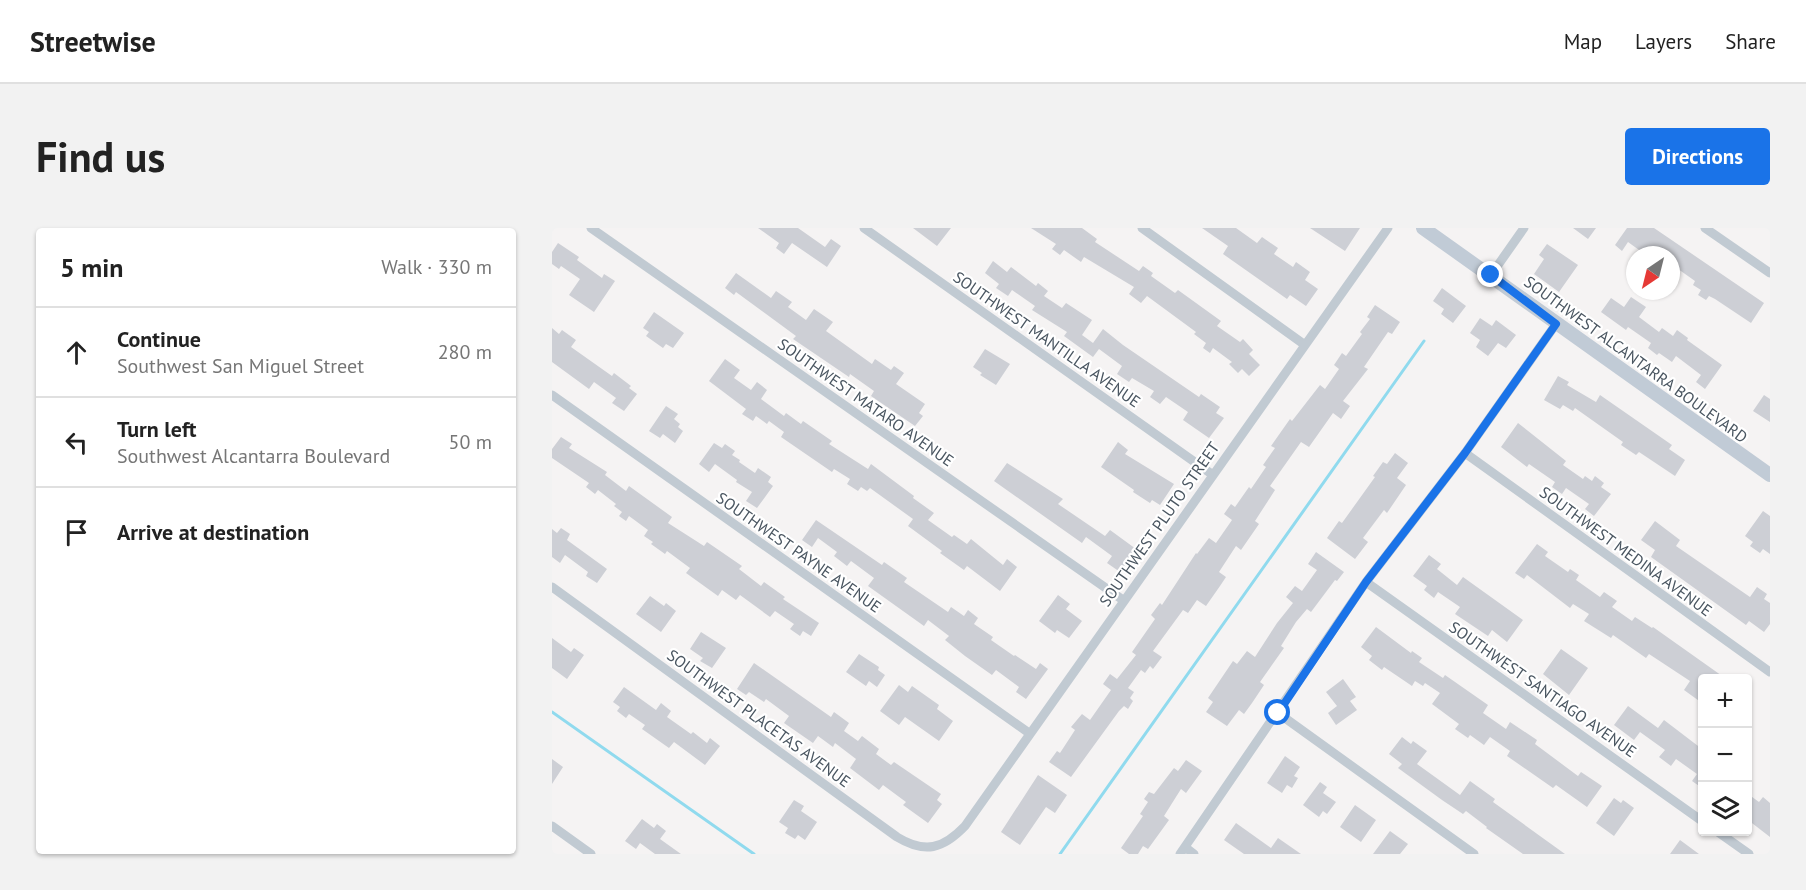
<!DOCTYPE html>
<html lang="en">
<head>
<meta charset="utf-8">
<style>
  body { margin:0; font-family:"PT Sans",sans-serif; background:#f2f2f2; color:#222 }
  .controls { position:absolute; right:18px; bottom:18px; display:grid; overflow:hidden; border-radius:6px; box-shadow:0 2px 4px #0004 }
  .controls button { width:54px; height:54px; display:grid; place-items:center; padding:0; border:0; border-bottom:2px solid #e0e0e0; background:#fff; color:#222; font:30px sans-serif }
  .compass { position:absolute; left:1074px; top:18px; width:54px; height:54px; border-radius:50%; background:#fff; box-shadow:0 2px 4px #0004; rotate:215deg }
  .stop { position:absolute; width:18px; height:18px; margin:-14px; border:4px solid #1a73e8; border-radius:50%; background:#fff }
  .stop.end { background:#1a73e8; border-color:#fff; box-shadow:0 2px 6px #0008 }
  .list { margin:0; padding:0; list-style:none }
  h2 { display:flex; justify-content:space-between; align-items:center; height:78px; margin:0; padding:0 24px; font-size:26px }
  h2 small { font-size:20px; font-weight:400; color:#767676 }
  .list li { display:grid; grid-template-columns:39px 1fr auto; gap:18px; align-items:center; box-sizing:border-box; height:90px; padding:0 24px; border-top:2px solid #e0e0e0 }
  .list b { display:block; font-size:22px; white-space:nowrap }
  .list p { margin:0; font-size:20px; white-space:nowrap; color:#767676 }
  .list em { font-size:20px; font-style:normal; color:#767676 }
  .icon { flex:none; width:33px; height:33px; fill:none; stroke:currentColor; stroke-width:2; stroke-linecap:round; stroke-linejoin:round }
  .map { position:relative; flex:none; width:1218px; height:626px; overflow:hidden; border-radius:6px }
  header { display:flex; align-items:center; gap:36px; box-sizing:border-box; height:84px; padding:0 30px; background:#fff; border-bottom:2px solid #e0e0e0 }
  header strong { font-size:28px }
  nav { display:flex; gap:33px; margin-inline-start:auto; font-size:21px }
  .intro { display:flex; align-items:center; justify-content:space-between; box-sizing:border-box; height:144px; padding:0 36px }
  h1 { margin:0; font-size:42px }
  .button { padding:15px 27px; border-radius:6px; background:#1a73e8; color:#fff; font-size:21px; font-weight:700 }
  main { display:flex; gap:36px; padding:0 36px }
  aside { flex:1; background:#fff; border-radius:6px; box-shadow:0 2px 4px #0004 }
  .map>svg:first-child { display:block }
  .lines { fill:none; stroke-linecap:round; stroke-linejoin:round }
  .stream { stroke:#90daee; stroke-width:3 }
  .building { fill:#cdcfd5 }
  .street { stroke:#c1cad2; stroke-width:9 }
  .secondary { stroke:#c1cbd6; stroke-width:14 }
  .route { stroke:#1a73e8; stroke-width:8 }
  .labels { text-anchor:middle; stroke-width:4.5; stroke-linejoin:round; paint-order:stroke }
  .street-label { font-size:16px; fill:#4a5661; stroke:#fff }
</style>
</head>
<body>
<header>
<strong>Streetwise</strong>
<nav><a>Map</a><a>Layers</a><a>Share</a></nav>
</header>
<div class="intro"><h1>Find us</h1><a class="button">Directions</a></div>
<main>
<aside>
<h2>5 min<small>Walk · 330 m</small></h2>
<ul class="list">
<li><svg class="icon" aria-label="ahead" viewBox="0 0 24 24"><path d="M12 20V5M6 11l6-6 6 6"/></svg><div><b>Continue</b><p>Southwest San Miguel Street</p></div><em>280 m</em></li>
<li><svg class="icon" aria-label="left" viewBox="0 0 24 24"><path d="M17 20v-9H6M10 6l-5 5 5 5"/></svg><div><b>Turn left</b><p>Southwest Alcantarra Boulevard</p></div><em>50 m</em></li>
<li><svg class="icon" aria-label="arrive" viewBox="0 0 24 24"><path d="M6 21V4h12l-3 4 3 4H6"/></svg><div><b>Arrive at destination</b></div></li>
</ul>
</aside>
<div class="map">
<svg width="1218" height="626" viewBox="0 0 1218 626">
  <rect width="100%" height="100%" fill="#f5f3f3"/>
  <g class="lines">
    <!-- stream -->
    <path class="stream" d="M0,484L202,626
      M508,626L872,113"/>
  </g>
  <!-- building -->
  <path class="building" d="M206,0H246L273,19L279,11L289,18L275,39L240,15L232,26L224,20L227,15Z
    M361,0H399L385,18Z
    M479,0H530L545,11L543,14L587,43L591,38L601,45L599,48L623,65L626,62L669,93L665,98L688,114L691,111L701,122L697,126L708,137L697,148L690,141L686,145L677,136L680,134L661,120L658,125L651,120L654,115L642,106L644,104L595,68L589,75L577,66L582,59L532,29L529,34L512,22L508,27L500,21L504,16Z
    M650,0H684L705,15L710,9L726,20L722,26L741,39L744,34L758,44L753,52L766,61L754,78L738,67L735,71L671,26L676,18Z
    M758,0H808L793,23Z
    M1021,0H1044L1036,11Z
    M1075,0H1102L1212,75L1199,95L1163,71L1157,68L1154,72L1146,67L1149,62L1141,57L1143,53L1119,36V27H1094L1076,14L1070,23L1063,17Z
    M6,15L27,29L25,32L50,50L52,46L63,53L42,84L17,67L28,51L9,38L7,41L0,36V24Z
    M995,16L1026,37L1007,64L982,46L992,31L987,27Z
    M441,33L455,44L459,39L484,58L486,55L496,63L492,68L510,80L514,75L540,92L530,107L541,115L551,101L571,117L647,169L649,166L668,179L664,185L672,190L657,210L631,192L636,184L614,169L608,176L598,169L602,163L580,150L577,154L565,146L570,138L547,121L541,129L512,108L515,104L480,82L483,78L460,62L456,68L444,60L447,56L433,45Z
    M184,45L219,70L224,63L240,74L236,79L254,92L262,81L281,94L274,103L320,136L323,131L339,142L342,138L352,145L344,156L373,176L367,185L371,188L363,198L319,168L322,163L298,146L297,149L241,111L244,108L184,64L182,67L173,60Z
    M890,60L914,78L901,95L889,86L892,81L881,73Z
    M1079,69L1094,79L1087,89L1107,104L1110,100L1121,108L1125,102L1136,110L1135,112L1170,137L1153,161L1144,154L1149,147L1124,128L1120,134L1107,125L1105,127L1096,120L1099,115L1076,99L1074,102L1049,84L1059,70L1072,79Z
    M823,77L848,94L840,106L836,104L812,139L816,141L791,173L798,178L789,191L781,185L757,219L749,214L718,258L723,262L703,293L707,296L689,322L684,318L667,344L674,349L668,358L654,378L645,372L636,385L631,382L601,423L610,429L601,441L598,438L593,445L589,442L576,460L582,464L578,470L581,473L576,481L572,478L567,483L519,549L497,534L505,523L508,525L523,502L519,499L530,486L538,492L559,462L551,456L558,446L565,451L584,427L580,424L603,391L599,387L608,375L610,377L644,325L645,326L657,310L664,315L680,292L672,286L679,276L683,279L697,259L699,261L714,239L711,237L723,220L719,218L738,191L740,193L768,157L773,161L787,141L782,137L790,125L794,128L810,106L808,104L818,91L815,89Z
    M102,84L132,105L121,120L114,116L111,120L94,108L97,104L91,100Z
    M928,90L940,98L944,92L964,107L954,120L946,115L936,128L924,119L928,112L918,105Z
    M0,100L7,106L10,102L24,112L19,119L60,148L62,145L79,158L77,160L85,166L72,183L60,175L64,170L42,154L37,161L0,134Z
    M433,121L458,136L444,157L428,147L430,145L421,139Z
    M173,131L188,142L182,150L199,162L205,154L215,162L209,171L232,188L234,185L249,196L251,193L280,213L277,216L316,241L319,236L362,268L361,270L382,285L376,292L400,309L402,307L415,316L419,311L451,337L455,331L465,339L448,363L415,338L412,342L388,325L390,323L356,298L361,291L318,260L315,263L309,259L306,263L295,256L298,251L282,241L280,244L229,209L232,204L217,193L215,196L204,188L201,193L190,186L194,181L157,153Z
    M1006,148L1017,154L1015,157L1044,174L1048,167L1120,217L1117,221L1133,232L1123,248L1087,224L1084,227L1069,217L1071,214L1023,180L1021,183L1011,177L1008,181L992,172Z
    M1212,167L1218,171V194L1201,183Z
    M114,178L126,186L122,191L128,196L126,199L131,203L123,215L111,206L108,210L97,203Z
    M966,195L1014,233L1011,237L1031,251L1033,248L1040,253L1043,248L1052,255L1049,259L1059,266L1042,288L1033,281L1037,276L1014,260L1010,266L1000,259L1003,254L977,236L975,239L949,219Z
    M9,209L20,216L17,220L55,244L53,247L74,263L77,258L120,289L116,295L152,318L155,314L190,338L187,341L209,358L212,354L233,369L231,371L267,395L259,408L251,403L248,408L238,401L242,396L223,383L218,389L188,367L184,372L170,362L166,368L134,345L138,340L115,323L113,326L99,316L101,314L92,308L96,302L77,288L74,293L67,288L70,284L62,278L64,276L46,262L43,266L34,259L37,255L0,230V221Z
    M566,214L576,222L573,226L622,256L608,277L600,272L598,275L581,264L582,262L549,239Z
    M162,215L170,220L173,216L183,223L180,227L188,232L187,234L203,245L206,240L219,249L216,254L221,258L205,280L194,273L200,264L184,254L185,252L163,236L157,244L147,236Z
    M843,225L856,235L845,250L854,257L835,285L832,282L811,310L816,314L803,331L775,310L787,293L790,295L823,249L821,248L831,234L835,236Z
    M455,235L511,271L506,276L553,308L558,302L584,321L568,344L555,335L560,328L534,309L530,315L442,253Z
    M1211,283L1218,288V326L1211,321L1208,325L1198,318L1201,314L1193,308Z
    M264,292L330,337L332,334L355,350L352,354L396,384L399,379L412,388L416,382L426,390L422,396L441,409L439,412L462,428L463,427L484,441L488,435L496,441L474,471L464,464L467,459L444,442L440,447L413,428L393,412L397,408L376,392L372,398L316,358L322,350L299,333L295,338L282,328L285,324L266,310L260,319L250,312Z
    M1103,293L1128,312L1124,318L1198,369L1205,359L1215,366L1212,371L1218,375V396L1212,404L1197,393L1194,397L1099,329L1103,322L1089,312Z
    M9,300L18,306L15,312L55,341L45,355L34,348L36,344L13,327L8,335L0,329V301L5,305Z
    M985,316L996,324L993,328L1016,344L1018,341L1027,347L1024,352L1048,369L1052,364L1065,373L1060,379L1080,393L1083,389L1100,400L1101,399L1173,450H1150V475L1132,462L1138,453L1097,426L1094,430L1061,407L1059,410L1032,393L1037,386L1021,376L1018,380L975,347L972,351L963,345Z
    M764,324L792,344L785,353L783,352L759,384L755,381L744,394L729,418L732,420L708,454L712,457L700,475L692,486L687,482L675,498L654,484L661,474L656,470L681,433L685,436L695,423L703,429L725,395L741,375L734,369L743,358L750,363L765,342L756,336Z
    M877,327L889,336L885,341L905,357L911,349L971,392L955,414L940,402L936,408L903,386L908,379L886,364L882,370L872,362L875,358L861,348Z
    M506,367L518,376L514,381L530,393L517,410L505,402L503,405L487,393Z
    M98,368L112,378L114,375L124,383L109,404L84,386Z
    M824,399L859,425L860,423L870,430L867,434L891,450L893,447L936,477L931,485L954,501L958,494L985,512L983,516L1026,548L1029,544L1050,558L1035,579L1004,557L1001,560L955,528L958,523L938,509L932,517L918,507L916,510L903,501L907,496L880,476L888,465L873,455L871,458L863,453L860,458L832,439L830,442L817,432L820,428L809,419Z
    M149,404L174,420L160,440L148,433L151,430L138,421Z
    M0,410L19,424L22,420L32,427L15,451L0,440Z
    M1009,421L1036,440L1017,467L991,446Z
    M307,426L327,439L326,442L333,447L325,459L317,453L314,458L294,444Z
    M202,435L279,489L282,484L297,495L292,503L306,513L310,508L327,521L324,526L339,537L342,534L389,566L385,572L390,576L376,595L351,577L354,574L331,557L327,562L298,540L304,531L283,515L281,519L266,508L261,515L232,495L237,488L214,471L212,474L197,464L194,467L185,461Z
    M791,451L804,469L798,473L805,482L784,497L776,485L785,478L774,464Z
    M347,457L356,464L360,458L387,477L385,481L401,493L387,513L353,489L347,497L328,483Z
    M72,459L104,482L109,475L119,483L115,489L139,506L141,504L155,515L158,510L168,518L153,537L122,514L117,520L90,501L93,497L77,486L74,490L65,483L68,479L61,474Z
    M1076,478L1106,500L1112,492L1150,521V560L1140,553L1145,546L1124,531L1119,538L1107,529L1113,522L1088,504L1082,512L1062,497Z
    M850,509L859,516L861,513L875,523L865,536L908,567L918,553L943,571L941,574L1013,626H971L934,600L935,599L914,583L911,586L890,572L846,540L850,536L837,526Z
    M733,528L748,539L742,548L746,550L740,560L735,557L730,565L715,555Z
    M0,531L11,539L0,556Z
    M634,532L650,543L634,565L629,561L612,588L617,592L596,621L591,618L586,626H577L569,620L591,588L588,586L596,574L592,571L597,564L602,566L622,540L626,543Z
    M486,547L515,567L503,585L494,579L468,617L449,604Z
    M768,554L775,559L771,565L784,574L775,586L771,583L767,589L751,577Z
    M1196,566L1207,574L1211,569L1218,575V609L1196,592Z
    M1062,570L1069,575L1071,572L1082,580L1062,608L1044,595Z
    M242,572L252,578L249,583L265,594L253,612L246,607L243,611L233,605L236,600L227,594Z
    M803,577L824,592L809,614L788,599Z
    M90,591L102,600L105,596L114,603L108,611L129,626H103L88,615L84,621L73,613Z
    M684,595L719,620L726,610L749,626H692L672,612Z
    M838,603L856,616L848,626H821Z
    M1128,612L1147,626H1118Z"/>
  <g class="lines">
    <!-- street -->
    <path class="street" d="M39,0L571,372
      M312,0L661,247
      M590,0L753,117
      M1153,0L1218,45
      M939,47L972,0
      M0,167L477,505
      M913,225L1218,444
      M814,354L1150,593
      M0,359L345,609C373,626 391,621 413,598L836,0
      M726,485L922,626
      M0,598L39,626
      M1166,604L1197,626
      M633,619L642,626
      M628,626L814,354L913,225L1004,96"/>
    <!-- secondary -->
    <path class="secondary" d="M871,0L1218,247"/>
  </g>
  <g class="lines">
    <!-- route -->
    <path class="route" d="M726,485L814,354L913,225L1004,96L939,47"/>
  </g>
  <g class="labels">
    <!-- street labels -->
    <g class="street-label">
      <text transform="translate(495 111) rotate(35)" y="6">SOUTHWEST MANTILLA AVENUE</text>
      <text transform="translate(1084 131) rotate(36)" y="6">SOUTHWEST ALCANTARRA BOULEVARD</text>
      <text transform="translate(314 174) rotate(35)" y="6">SOUTHWEST MATARO AVENUE</text>
      <text transform="translate(607 296) rotate(-55)" y="6">SOUTHWEST PLUTO STREET</text>
      <text transform="translate(1074 323) rotate(36)" y="6">SOUTHWEST MEDINA AVENUE</text>
      <text transform="translate(247 324) rotate(35)" y="6">SOUTHWEST PAYNE AVENUE</text>
      <text transform="translate(991 461) rotate(35)" y="6">SOUTHWEST SANTIAGO AVENUE</text>
      <text transform="translate(207 490) rotate(36)" y="6">SOUTHWEST PLACETAS AVENUE</text>
    </g>
  </g>
</svg>
<div class="controls">
<button>+</button>
<button>−</button>
<button><svg class="icon" aria-label="layers" viewBox="0 0 24 24"><path d="M12 4l9 5-9 5-9-5zM3 14l9 5 9-5"/></svg></button>
</div>
<svg class="compass" viewBox="-18 -18 36 36"><path d="M0-13l5 13h-10z" fill="#e53935"/><path d="M0 13l5-13h-10z" fill="#767676"/></svg>
<div class="stop" style="left:726px;top:485px"></div>
<div class="stop end" style="left:939px;top:47px"></div>
</div>
</main>
</body>
</html>
